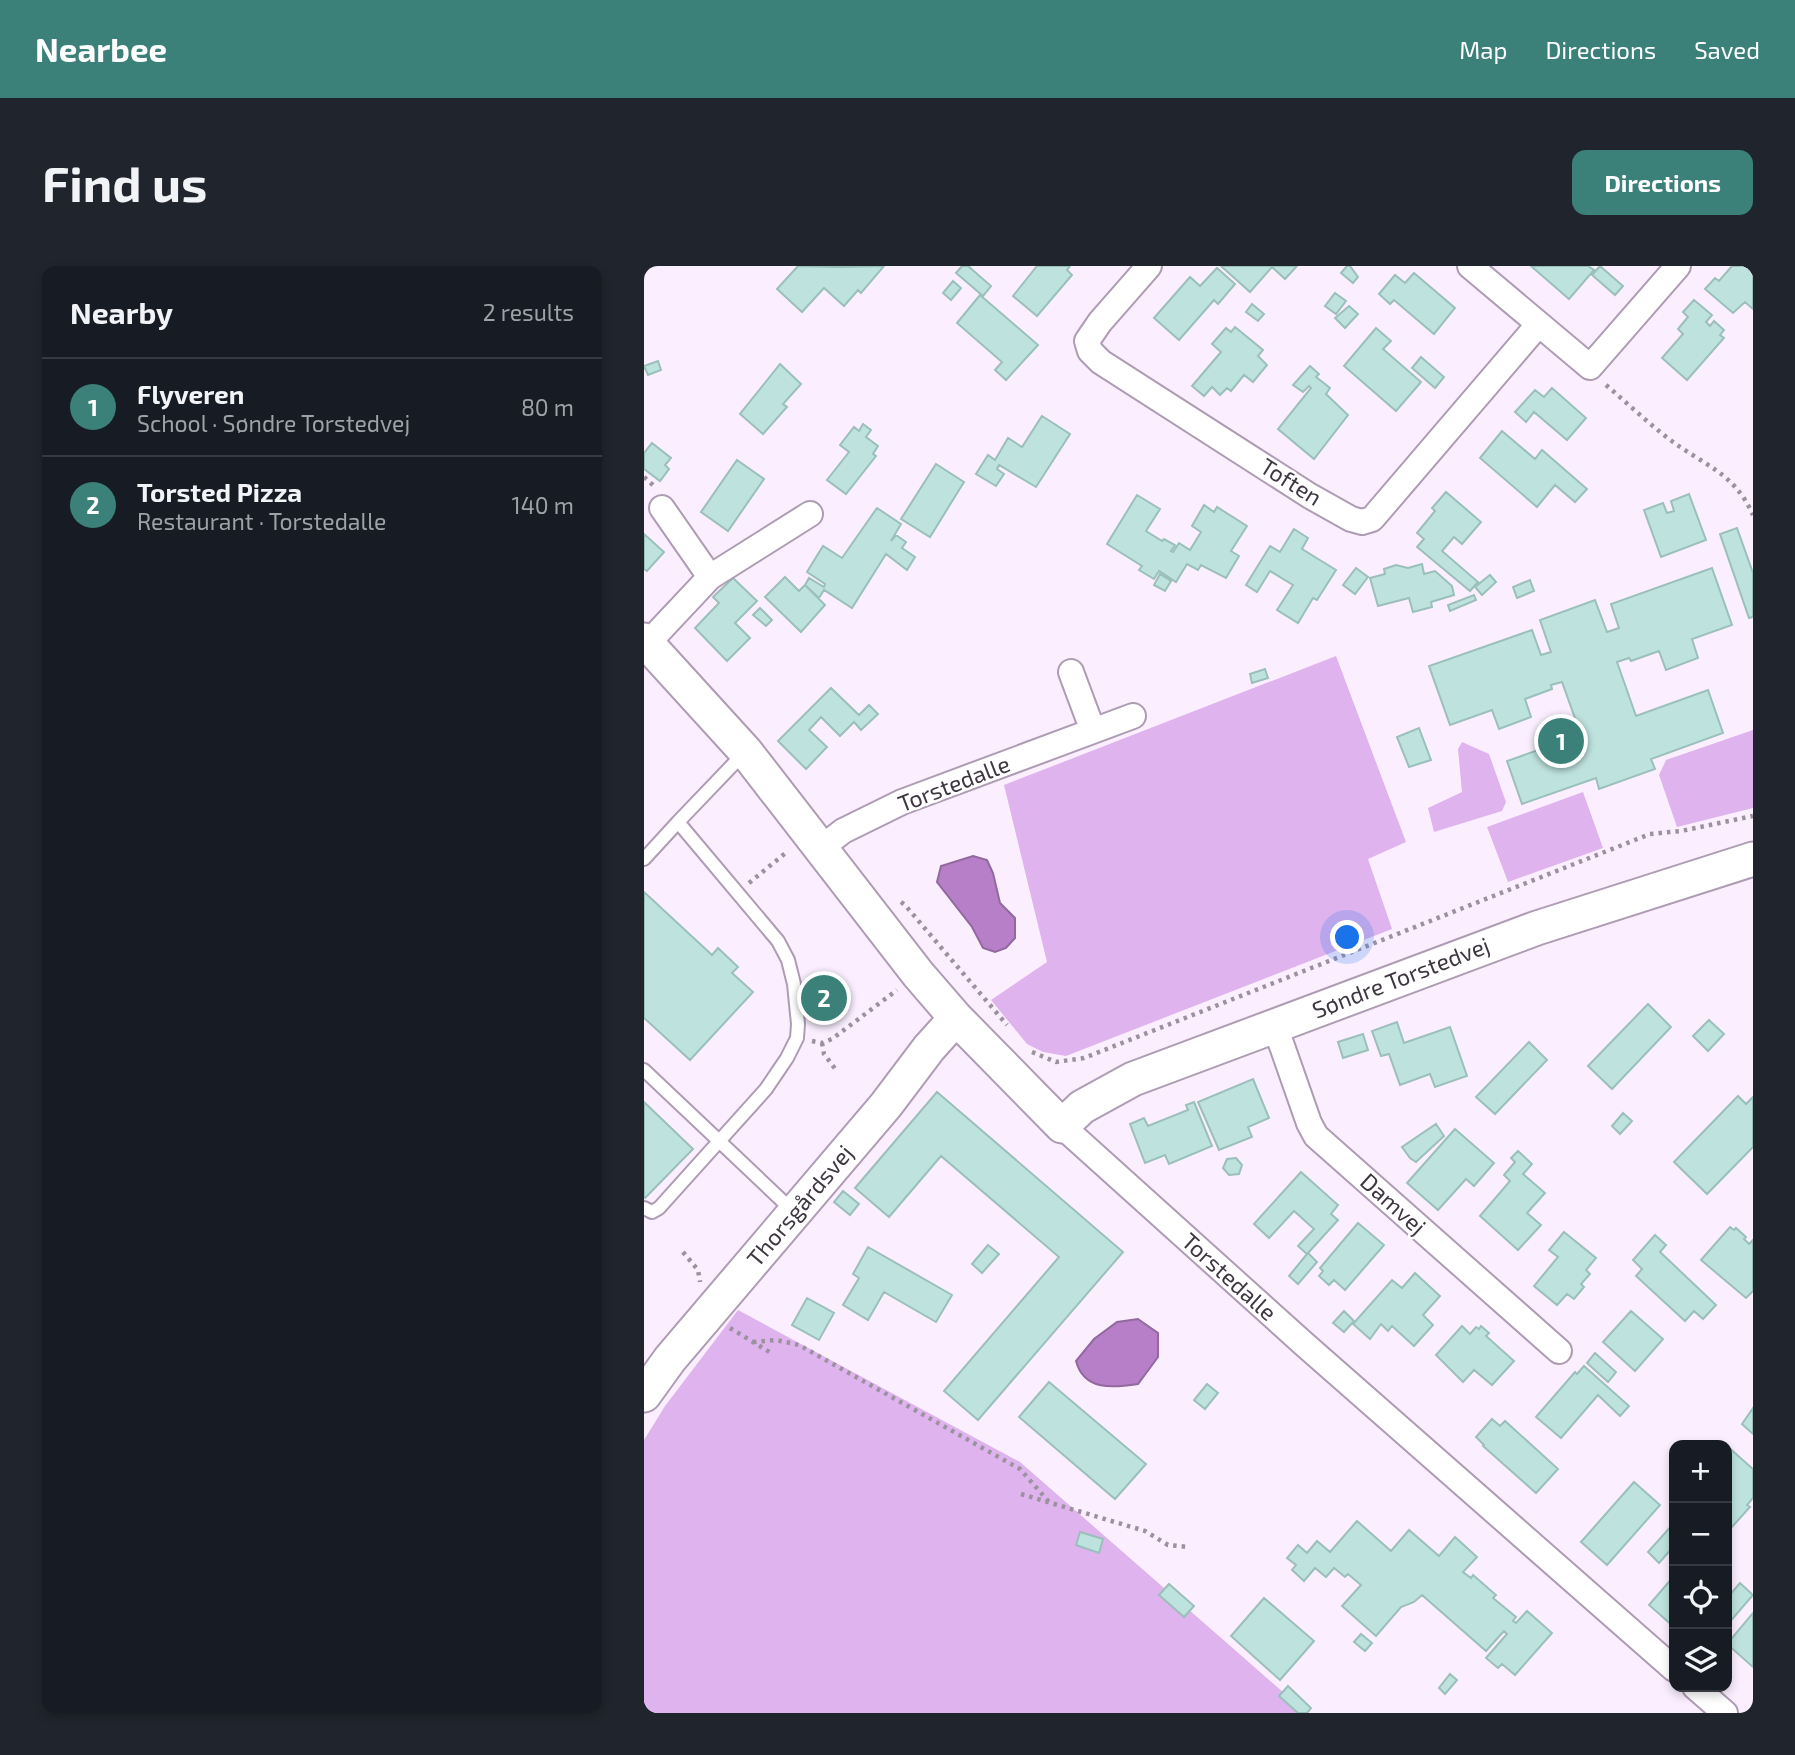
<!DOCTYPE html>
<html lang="en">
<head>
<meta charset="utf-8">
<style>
  body { margin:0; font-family:"Exo 2",sans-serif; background:#20242c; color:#f1f3f6 }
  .controls { position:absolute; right:21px; bottom:21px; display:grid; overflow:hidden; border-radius:14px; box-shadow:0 4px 10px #0003 }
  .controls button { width:63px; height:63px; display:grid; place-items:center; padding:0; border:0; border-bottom:2px solid #363941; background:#171b24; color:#f1f3f6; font:35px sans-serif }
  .you { position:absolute; left:704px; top:672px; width:24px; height:24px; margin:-18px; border:5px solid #fff; border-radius:50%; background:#1a73e8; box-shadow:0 0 0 10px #1a73e833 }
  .badge { display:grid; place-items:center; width:46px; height:46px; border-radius:50%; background:#3b8179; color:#fff; font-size:23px; font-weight:700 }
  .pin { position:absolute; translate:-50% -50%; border:4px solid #fff; box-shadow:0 2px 7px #0006 }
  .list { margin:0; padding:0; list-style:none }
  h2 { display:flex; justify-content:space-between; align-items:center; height:91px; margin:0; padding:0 28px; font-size:30px }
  h2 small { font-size:23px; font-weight:400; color:#9ea1a6 }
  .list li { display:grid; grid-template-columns:46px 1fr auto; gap:21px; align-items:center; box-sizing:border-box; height:98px; padding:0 28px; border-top:2px solid #363941 }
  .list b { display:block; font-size:26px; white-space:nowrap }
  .list p { margin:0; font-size:23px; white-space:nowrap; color:#9ea1a6 }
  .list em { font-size:23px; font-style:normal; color:#9ea1a6 }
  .icon { flex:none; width:38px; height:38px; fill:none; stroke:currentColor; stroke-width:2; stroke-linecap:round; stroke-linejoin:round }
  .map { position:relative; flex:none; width:1109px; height:1447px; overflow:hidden; border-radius:14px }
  header { display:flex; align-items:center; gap:42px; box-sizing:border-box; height:98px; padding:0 35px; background:#3b8179; color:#fff }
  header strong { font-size:33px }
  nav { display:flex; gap:38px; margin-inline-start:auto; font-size:24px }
  .intro { display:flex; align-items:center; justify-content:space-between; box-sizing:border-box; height:168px; padding:0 42px }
  h1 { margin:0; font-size:49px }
  .button { padding:18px 32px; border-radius:14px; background:#3b8179; color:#fff; font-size:24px; font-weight:700 }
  main { display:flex; gap:42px; padding:0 42px }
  aside { flex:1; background:#171b24; border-radius:14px; box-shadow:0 4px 10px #0003 }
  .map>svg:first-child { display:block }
  .green { fill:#dfb3ee }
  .water { fill:#b67fc8; stroke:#92699f; stroke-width:2 }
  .building { fill:#bee3de; stroke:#9bbfba; stroke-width:2 }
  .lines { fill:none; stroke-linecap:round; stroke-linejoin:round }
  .lane-casing { stroke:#ae9cb4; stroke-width:16 }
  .street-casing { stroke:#ae9cb4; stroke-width:28 }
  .secondary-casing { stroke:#ae9cb4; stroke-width:37 }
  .path { stroke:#9c929f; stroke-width:4.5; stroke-dasharray:3.5 5; stroke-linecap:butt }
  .lane { stroke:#fff; stroke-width:12 }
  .street { stroke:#fff; stroke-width:24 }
  .secondary { stroke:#fff; stroke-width:33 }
  .labels { text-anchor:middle; stroke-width:5; stroke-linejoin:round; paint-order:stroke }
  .street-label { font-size:23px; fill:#3e3640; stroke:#fff }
</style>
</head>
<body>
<header>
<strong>Nearbee</strong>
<nav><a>Map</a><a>Directions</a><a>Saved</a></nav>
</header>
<div class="intro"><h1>Find us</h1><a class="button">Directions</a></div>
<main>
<aside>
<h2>Nearby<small>2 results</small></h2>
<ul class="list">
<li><span class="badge">1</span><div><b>Flyveren</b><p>School · Søndre Torstedvej</p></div><em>80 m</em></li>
<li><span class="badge">2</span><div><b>Torsted Pizza</b><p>Restaurant · Torstedalle</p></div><em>140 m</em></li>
</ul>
</aside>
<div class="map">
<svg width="1109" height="1447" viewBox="0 0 1109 1447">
  <rect width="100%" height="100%" fill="#fbefff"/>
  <!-- green -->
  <path class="green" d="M692,390L762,576L724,593L748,663L422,790L399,786L383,778L347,734L403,696L360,519Z
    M1109,464V542L1033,561L1015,509L1022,494Z
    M818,476L845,488L862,536L858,545L790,566L784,542L818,526L814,483Z
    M939,526L959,582L864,616L843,561Z
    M94,1044L376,1196L663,1447H0V1174L21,1140Z"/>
  <!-- water -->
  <path class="water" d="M329,590L343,594L349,607L356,637L371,652V672L362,682L351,686L339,682L328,661L293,616L297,600Z
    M494,1053L514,1067V1091L494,1118C469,1122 440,1125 432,1095L450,1073L473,1056Z"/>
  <!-- building -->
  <path class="building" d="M154,0L195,1L240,0L217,27L214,24L200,40L180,22L158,46L133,23Z
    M318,0H324L347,20L339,30L312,7Z
    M393,0H426L423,4L428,9L393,50L369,30Z
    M577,0H653L641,13L628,1L606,26Z
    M703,0H706L714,11L709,17L697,7Z
    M887,0H944L950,4L925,33Z
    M956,0L979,20L971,29L948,9Z
    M1088,0H1109V43L1101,36L1089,47L1061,23L1071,12L1075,15Z
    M573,2L591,18L574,38L570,34L535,74L510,52L546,11L556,20Z
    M770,7L811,42L790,68L750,34L746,38L735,28L751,9L761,17Z
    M309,15L317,22L307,34L299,27Z
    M691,27L702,35L692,48L681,40Z
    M336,29L394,79L362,114L351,104L358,96L313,57Z
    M1050,34L1068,49L1062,56L1066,60L1070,55L1080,64L1076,69L1080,72L1043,114L1018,92L1039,68L1034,63L1044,51L1039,46Z
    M608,38L620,48L614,55L602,46Z
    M705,40L714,48L701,62L691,52Z
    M591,61L619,84L614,90L623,99L609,116L600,109L587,125L583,122L576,129L568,121L560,130L548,120L577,86L568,78L582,62L587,66Z
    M732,62L747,75L739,83L777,116L752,145L700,100Z
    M777,91L800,111L791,122L768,102Z
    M14,95L17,104L4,109L0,100Z
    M136,98L157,118L139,138L143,141L119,168L96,148Z
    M666,100L675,108L672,111L686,122L682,128L704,149L670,193L634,163L667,122L665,120L659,126L649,119Z
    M908,122L942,152L923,174L890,146L882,156L871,146L891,124L900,131Z
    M398,150L426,168L392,221L355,199L353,203L360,208L352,220L332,208L344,189L351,194L364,172L378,181Z
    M219,158L227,164L222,171L234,180L229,188L232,190L202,228L183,214L205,186L196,179L210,161L215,165Z
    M858,165L891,193L898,184L943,223L931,236L911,219L893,241L836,192Z
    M8,177L27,192L21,199L25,203L16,215L0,203V187Z
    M93,194L120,213L84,265L57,246Z
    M292,198L320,216L286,271L257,253Z
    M802,226L837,256L818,278L810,271L798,285L834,316L826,325L773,281L780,273L773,267L791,245L788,242Z
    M1045,228L1062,274L1017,291L1000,244L1019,237L1023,247L1030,245L1027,235Z
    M493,229L516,243L502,265L518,275L520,273L531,279L527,285L529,286L535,277L546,284L557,266L548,260L560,239L570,246L573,241L603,260L587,285L595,290L582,312L557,299L554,304L543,298L532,316L515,305L510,313L495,304L498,300L463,278Z
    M233,242L257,258L247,275L252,269L262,276L258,282L271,291L263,304L242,288L208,342L180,324L175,332L161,319L165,312L180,321L181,318L163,306L179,280L198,292Z
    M1093,262L1109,307V351L1105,352L1076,268Z
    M650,263L664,272L658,283L692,304L673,334L669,332L654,357L633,344L649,319L626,305L613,326L602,319L626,280L636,286Z
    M0,268L20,286L3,305L0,303Z
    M778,298L780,308L791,305L808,320L810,329L787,336L788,341L769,346L765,332L734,340L726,312L741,308L740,303L752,299L764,302Z
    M712,302L724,311L711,328L699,319Z
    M1068,302L1088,359L1048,373L1054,392L1022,404L1015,385L987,395L985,392L973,396L992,450L1064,424L1079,467L1007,493L1011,503L955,523L952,512L878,538L863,495L937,469L918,416L907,419L908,423L881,433L887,451L855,463L848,444L806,459L785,400L888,364L897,389L907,386L896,354L951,334L963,366L975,362L967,338Z
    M516,308L527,315L521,325L510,319Z
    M846,309L852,316L838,329L831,321Z
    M141,311L155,325L161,319L181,339L157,366L121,331Z
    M89,312L113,335L91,357L106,372L83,395L51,362L75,337L69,331Z
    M886,314L890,325L873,332L869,321Z
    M830,329L832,334L806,345L804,339Z
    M116,342L128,354L122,360L109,349Z
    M621,403L624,412L608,417L606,408Z
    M187,422L215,449L225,439L234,448L217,464L210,456L196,470L177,451L165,464L183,481L162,503L134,475Z
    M775,462L787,494L765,501L753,471Z
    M0,626L68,689L74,682L94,701L88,707L109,726L46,794L0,752Z
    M167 733a15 15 0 1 1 30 0a15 15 0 1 1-30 0Z
    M1004,738L1027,761L968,823L944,800Z
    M1065,754L1080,768L1064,785L1049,770Z
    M753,756L760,777L806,761L823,810L791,821L786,808L756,819L745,788L737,790L728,765Z
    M719,768L724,784L699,792L694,776Z
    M885,776L903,794L851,848L832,831Z
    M609,813L625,852L604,861L608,871L575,884L554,836Z
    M293,826L479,986L334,1154L300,1125L415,991L297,890L245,951L211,922Z
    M1094,830L1102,838L1109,831V881L1063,928L1030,896Z
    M0,836L49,883L1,932L0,931Z
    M550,836L568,880L525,898L521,889L501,897L486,858L500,852L504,860L544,844L542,839Z
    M979,847L988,855L976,868L968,860Z
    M792,858L800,870L772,896L766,892L758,881Z
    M811,863L850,897L830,920L822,913L794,944L763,917Z
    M874,885L888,898L879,908L901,927L883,947L897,959L874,984L836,950L866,915L860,909L871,896L867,892Z
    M592,892L598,899L595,908L585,909L579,902L583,893Z
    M657,906L694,939L687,948L694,954L664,987L673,996L654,1018L645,1010L663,988L654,980L670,963L650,945L625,972L610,958Z
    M199,925L215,938L206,949L190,936Z
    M714,957L740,979L701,1024L690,1014L685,1019L675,1010L679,1005L676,1002Z
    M1086,961L1090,964L1092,962L1102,971L1100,973L1105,978L1109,974V1025L1102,1032L1057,994Z
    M920,966L952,992L942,1004L946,1008L937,1018L940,1021L930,1033L923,1028L913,1039L890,1020L914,991L905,984Z
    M1011,969L1022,979L1016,986L1072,1039L1059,1053L1050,1045L1041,1055L992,1010L998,1003L989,994Z
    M344,979L355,988L338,1007L328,998Z
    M224,981L308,1029L292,1056L240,1026L224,1054L199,1039L215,1012L209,1008Z
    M771,1007L796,1030L779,1049L789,1059L770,1080L748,1060L744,1065L737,1058L726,1073L709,1058L748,1014L758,1022Z
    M163,1032L190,1047L175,1074L148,1059Z
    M700,1045L710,1055L700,1066L689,1057Z
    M987,1045L1019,1073L991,1105L959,1076Z
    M818,1060L826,1068L832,1061L835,1063L837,1060L845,1067L842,1070L870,1095L848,1119L830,1104L819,1116L792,1089Z
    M951,1087L972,1106L964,1116L943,1097Z
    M940,1100L985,1140L976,1150L954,1129L917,1172L892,1151L931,1106L933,1108Z
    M405,1116L502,1198L471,1233L375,1151Z
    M563,1118L574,1127L561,1143L550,1134Z
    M1109,1142V1168L1098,1158Z
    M848,1153L856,1160L861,1155L914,1203L892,1227L839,1180L840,1179L832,1171Z
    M1083,1180L1109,1203V1232L1103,1239L1106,1241L1087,1262L1083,1259Z
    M990,1216L1016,1239L963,1299L937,1276Z
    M713,1255L747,1285L765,1264L795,1290L811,1271L833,1291L819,1306L827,1312L829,1309L852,1329L849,1332L872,1351L869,1355L872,1357L883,1345L908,1367L871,1409L858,1398L854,1402L842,1392L863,1368L860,1365L842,1385L778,1329L770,1336L757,1341L732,1370L698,1340L717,1319L704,1308L701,1311L690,1302L682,1311L671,1302L660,1315L648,1304L652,1299L643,1292L654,1279L663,1287L673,1275L686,1286Z
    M1030,1257V1280L1015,1297L1004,1286Z
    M436,1266L459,1273L455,1287L432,1279Z
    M1030,1310V1361L1005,1339Z
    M1096,1317L1109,1329L1084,1358L1083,1332Z
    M525,1318L550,1340L540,1351L515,1329Z
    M620,1332L670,1375L636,1414L587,1370Z
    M1109,1347V1401L1083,1378Z
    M717,1368L728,1377L721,1385L710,1376Z
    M806,1408L813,1414L801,1428L795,1422Z
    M644,1420L667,1442L663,1447H654L635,1430Z"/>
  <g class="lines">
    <defs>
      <path id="lane" d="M0,593L34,556
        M0,804L150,946
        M0,942L8,946L15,942L122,823L143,792L153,772L154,758L150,718L144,694L134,675L34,556L101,486"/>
      <path id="street" d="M505,0L456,56L443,75L446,85L457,96L666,230L707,253L718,256L728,253L894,59
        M826,0L946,101L1034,0
        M18,242L66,311
        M4,377L66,311L166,248
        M427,406L449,465
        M177,582L199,565L258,536L489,450
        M631,760L665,857L672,870L915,1085
        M418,860L660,1078L1030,1403
        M1051,1421L1081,1447"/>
      <path id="secondary" d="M0,374L102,486L274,708L312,752L418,860L438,841L489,813L893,662L1109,593
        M0,1129L26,1093L242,839L285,782L312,752"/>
    </defs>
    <!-- lane casing -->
    <use href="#lane" class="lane-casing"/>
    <!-- street casing -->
    <use href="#street" class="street-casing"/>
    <!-- secondary casing -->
    <use href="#secondary" class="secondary-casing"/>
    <!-- path -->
    <path class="path" d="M962,119C983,137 1003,156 1025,173C1059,199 1090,206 1109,249
      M0,211L10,220
      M105,617L144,585
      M257,636L261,639L363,759
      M168,775L178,777L188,773L253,724
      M178,777L180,788L192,804
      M388,786L412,796L440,792L1006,568L1037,565L1109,550
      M39,986L54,1004L56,1016
      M86,1062L127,1087
      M109,1076L132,1074L155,1079L376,1203L405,1236
      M377,1228L501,1265L524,1279L544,1281"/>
    <!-- lane -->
    <use href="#lane" class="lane"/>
    <!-- street -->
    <use href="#street" class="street"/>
    <!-- secondary -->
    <use href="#secondary" class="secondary"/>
  </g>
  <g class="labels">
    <!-- street labels -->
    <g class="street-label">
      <text transform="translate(647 216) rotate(32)" y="8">Toften</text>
      <text transform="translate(310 518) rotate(-21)" y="8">Torstedalle</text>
      <text transform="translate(757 712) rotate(-21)" y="8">Søndre Torstedvej</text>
      <text transform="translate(749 938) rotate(42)" y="8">Damvej</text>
      <text transform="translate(156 940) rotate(-50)" y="8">Thorsgårdsvej</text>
      <text transform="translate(585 1011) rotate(42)" y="8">Torstedalle</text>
    </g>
  </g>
</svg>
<div class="controls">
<button>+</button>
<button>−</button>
<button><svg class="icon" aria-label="locate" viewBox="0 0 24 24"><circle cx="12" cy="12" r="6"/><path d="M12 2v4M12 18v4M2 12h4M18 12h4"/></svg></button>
<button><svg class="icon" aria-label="layers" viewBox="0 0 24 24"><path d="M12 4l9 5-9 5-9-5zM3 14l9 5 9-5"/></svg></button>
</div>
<div class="you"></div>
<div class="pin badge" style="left:917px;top:475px">1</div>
<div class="pin badge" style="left:180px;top:732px">2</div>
</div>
</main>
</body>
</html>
